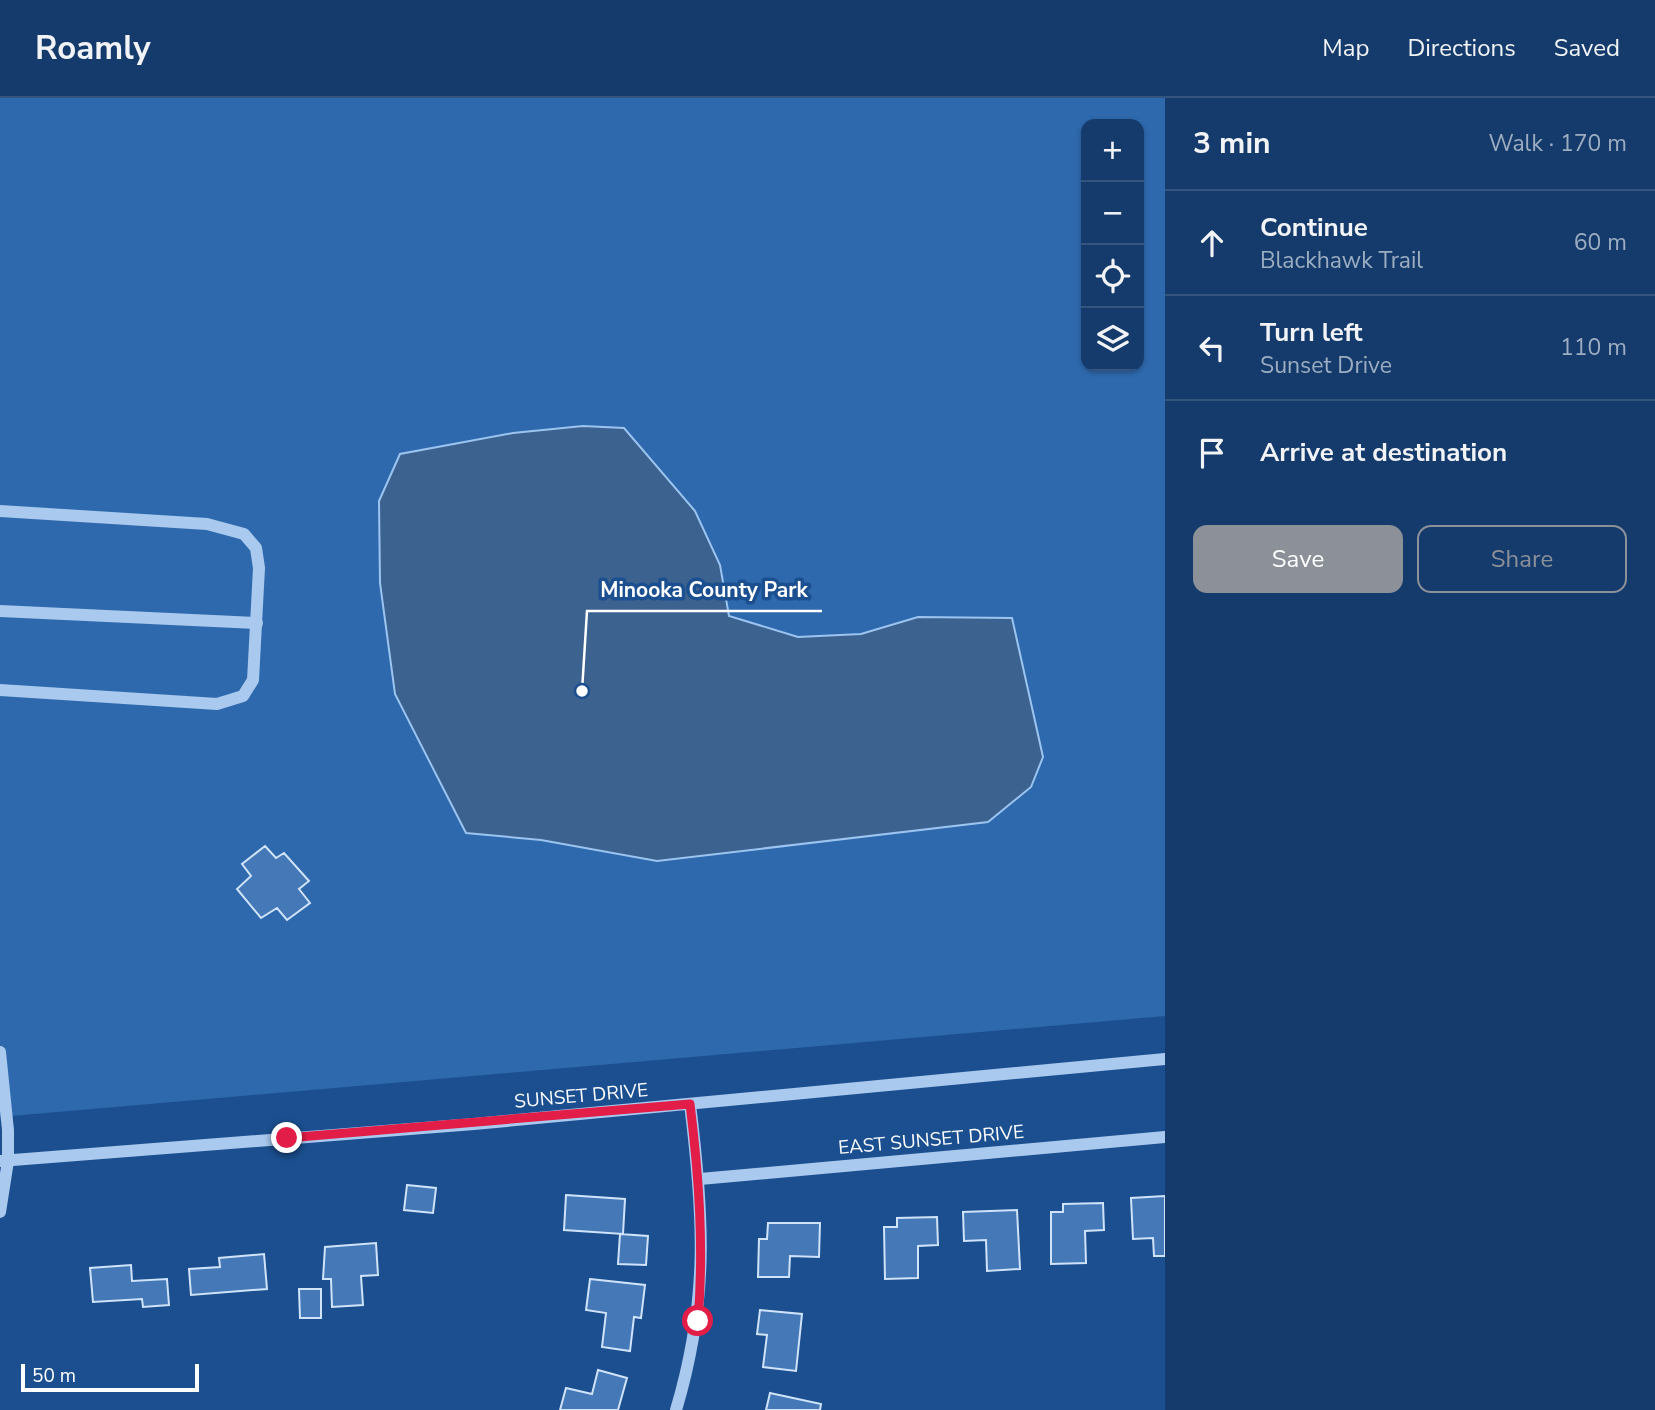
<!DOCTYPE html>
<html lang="en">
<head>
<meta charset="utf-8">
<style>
  body { margin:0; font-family:"Nunito Sans",sans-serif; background:#214673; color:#f1f3f6 }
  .controls { position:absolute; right:21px; top:21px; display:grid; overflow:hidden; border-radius:14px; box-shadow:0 2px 5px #0004 }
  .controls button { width:63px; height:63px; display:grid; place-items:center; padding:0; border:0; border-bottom:2px solid #33557e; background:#143b6b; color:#f1f3f6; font:35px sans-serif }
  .scale { position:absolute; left:21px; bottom:18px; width:178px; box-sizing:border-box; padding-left:7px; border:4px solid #fff; border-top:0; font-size:19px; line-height:24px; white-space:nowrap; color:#fff; -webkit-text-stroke:5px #1b4f8f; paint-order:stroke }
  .stop { position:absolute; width:21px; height:21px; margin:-16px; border:5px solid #e11d48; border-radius:50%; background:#fff }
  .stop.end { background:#e11d48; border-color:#fff; box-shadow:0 2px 7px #0008 }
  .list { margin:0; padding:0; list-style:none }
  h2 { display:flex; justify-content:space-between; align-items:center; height:91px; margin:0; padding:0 28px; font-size:30px }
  h2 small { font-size:23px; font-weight:400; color:#9dadc1 }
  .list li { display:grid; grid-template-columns:46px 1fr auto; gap:21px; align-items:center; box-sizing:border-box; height:105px; padding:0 28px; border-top:2px solid #33557e }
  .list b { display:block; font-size:26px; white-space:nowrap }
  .list p { margin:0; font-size:23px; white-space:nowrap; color:#9dadc1 }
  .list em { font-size:23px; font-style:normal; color:#9dadc1 }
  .actions { display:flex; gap:14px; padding:21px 28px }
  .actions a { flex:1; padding:16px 0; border:2px solid #8c9099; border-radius:14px; text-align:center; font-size:24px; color:#8c9099 }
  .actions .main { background:#8c9099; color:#fff }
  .icon { flex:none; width:38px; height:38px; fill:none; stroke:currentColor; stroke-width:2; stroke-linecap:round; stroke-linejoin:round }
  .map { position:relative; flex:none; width:1165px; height:1312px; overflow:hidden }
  header { display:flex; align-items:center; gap:42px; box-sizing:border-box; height:98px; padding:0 35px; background:#143b6b; border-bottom:2px solid #33557e }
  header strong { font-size:33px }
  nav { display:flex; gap:38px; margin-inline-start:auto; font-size:24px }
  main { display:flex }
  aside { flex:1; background:#143b6b }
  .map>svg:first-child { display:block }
  .green { fill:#2e69ad; fill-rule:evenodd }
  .water { fill:#3c6290; stroke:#9cc4f0; stroke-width:2 }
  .building { fill:#4478b7; stroke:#cfe3fa; stroke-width:2 }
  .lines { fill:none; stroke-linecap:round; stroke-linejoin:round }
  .minor { stroke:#a9c9ee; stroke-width:12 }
  .route { stroke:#e11d48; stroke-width:9 }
  .labels { text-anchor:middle; stroke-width:7; stroke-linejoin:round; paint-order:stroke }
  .street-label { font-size:19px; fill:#fff; stroke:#1b4f8f }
  .leader { fill:none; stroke:#fff; stroke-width:2.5 }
  .callout-dot { fill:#fff; stroke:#1b4f8f; stroke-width:2.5 }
  .callout-label { font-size:21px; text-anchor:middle; font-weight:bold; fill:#fff; stroke:#1b4f8f; stroke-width:7; stroke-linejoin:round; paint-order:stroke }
</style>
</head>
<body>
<header>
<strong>Roamly</strong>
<nav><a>Map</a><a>Directions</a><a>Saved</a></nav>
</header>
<main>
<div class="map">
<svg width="1165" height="1312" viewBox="0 0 1165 1312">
  <rect width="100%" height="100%" fill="#1b4f8f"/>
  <!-- green -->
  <path class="green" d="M0,0H1165V918L0,1019ZM1086,26H1139V268H1086Z"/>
  <!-- water -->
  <path class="water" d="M583,328L624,330L695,413L720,467L729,518L798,539L861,536L918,519L1012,520L1043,659L1031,689L988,724L657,763L541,742L466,735L395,596L380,485L379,403L400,356L513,335Z"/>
  <!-- building -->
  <path class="building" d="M265,748L276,760L284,755L309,783L299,791L310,805L287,822L277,810L261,820L237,791L251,778L242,766Z
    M407,1087L436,1090L433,1115L404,1112Z
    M566,1097L625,1101L623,1136L564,1132Z
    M1165,1098V1158H1154L1153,1140L1133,1141L1131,1100Z
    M1103,1105L1104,1132L1085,1133L1086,1165L1051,1166V1114H1063V1106Z
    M1017,1112L1020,1171L987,1173L986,1142L964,1143L963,1114Z
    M937,1119L938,1147L918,1148V1180L885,1181L884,1129H897V1120Z
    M768,1125H820L819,1159L790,1158L789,1179H758L759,1141H767Z
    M620,1136L648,1138L646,1167L618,1166Z
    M376,1145L378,1177L361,1178L363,1207L332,1209L331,1181H323L325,1149Z
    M264,1156L267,1191L191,1197L189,1171L220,1169L219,1160Z
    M131,1167L132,1183L167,1181L169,1207L143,1209L142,1201L93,1204L90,1170Z
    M590,1181L645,1187L641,1220L634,1219L630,1253L602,1249L606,1215L586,1212Z
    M299,1191H321V1220H300Z
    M760,1212L802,1216L796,1273L763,1269L767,1237L757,1236Z
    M598,1272L627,1280L618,1312H560L566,1290L592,1296Z
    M770,1295L821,1306L820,1312H766Z"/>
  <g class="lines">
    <!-- minor -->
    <path class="minor" d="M0,413L207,426L244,436L256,450L259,470L253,582L243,598L217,606L0,592
      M0,513L257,525
      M0,954L8,1032V1063L0,1114
      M0,1063L474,1026L1165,961
      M700,1081L1165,1039
      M676,1312C709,1202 704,1119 690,1006"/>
  </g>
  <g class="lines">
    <!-- route -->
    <path class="route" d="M287,1040L690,1006C699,1079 704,1149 698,1223"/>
  </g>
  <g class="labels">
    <!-- street labels -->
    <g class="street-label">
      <text transform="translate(581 997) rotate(-5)" y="7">SUNSET DRIVE</text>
      <text transform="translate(931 1041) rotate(-5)" y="7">EAST SUNSET DRIVE</text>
    </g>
  </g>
  <!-- callouts -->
  <path class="leader" d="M582 593L587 513H822"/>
  <circle class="callout-dot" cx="582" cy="593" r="7"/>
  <g class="callout-label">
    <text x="704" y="499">Minooka County Park</text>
  </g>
</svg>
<div class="controls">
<button>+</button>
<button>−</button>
<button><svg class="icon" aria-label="locate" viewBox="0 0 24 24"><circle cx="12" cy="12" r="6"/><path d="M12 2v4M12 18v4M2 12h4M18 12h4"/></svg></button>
<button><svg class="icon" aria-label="layers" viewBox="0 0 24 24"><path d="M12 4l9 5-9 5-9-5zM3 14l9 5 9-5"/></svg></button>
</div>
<div class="scale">50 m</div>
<div class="stop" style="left:698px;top:1223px"></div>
<div class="stop end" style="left:287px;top:1040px"></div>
</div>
<aside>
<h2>3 min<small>Walk · 170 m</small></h2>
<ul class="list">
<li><svg class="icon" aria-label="ahead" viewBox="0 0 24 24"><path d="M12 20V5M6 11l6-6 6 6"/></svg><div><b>Continue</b><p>Blackhawk Trail</p></div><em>60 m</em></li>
<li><svg class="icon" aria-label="left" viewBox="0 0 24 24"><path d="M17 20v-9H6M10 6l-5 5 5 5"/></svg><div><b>Turn left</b><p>Sunset Drive</p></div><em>110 m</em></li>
<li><svg class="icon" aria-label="arrive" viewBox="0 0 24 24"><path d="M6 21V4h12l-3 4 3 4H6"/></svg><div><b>Arrive at destination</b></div></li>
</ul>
<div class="actions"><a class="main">Save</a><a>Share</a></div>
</aside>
</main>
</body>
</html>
